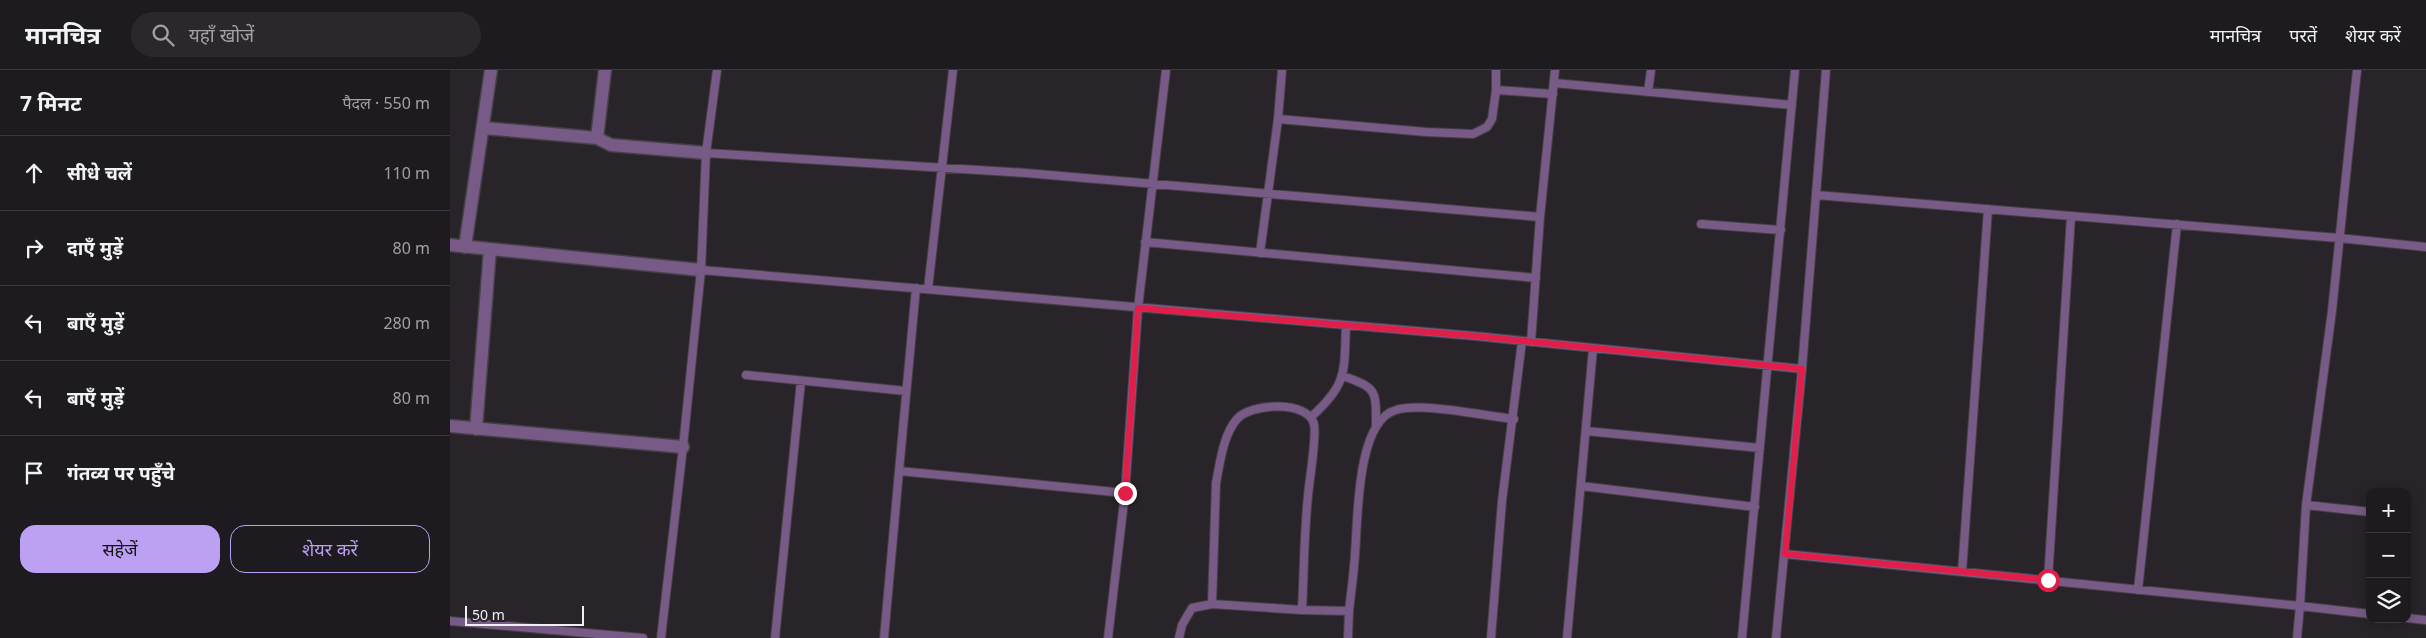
<!DOCTYPE html>
<html lang="hi">
<head>
<meta charset="utf-8">
<style>
  body { margin:0; font-family:"Noto Sans","Noto Sans Devanagari",sans-serif; background:#2b282d; color:#f1f3f6 }
  .controls { position:absolute; right:15px; bottom:15px; display:grid; overflow:hidden; border-radius:10px; box-shadow:0 2px 12px #0003 }
  .controls button { width:45px; height:45px; display:grid; place-items:center; padding:0; border:0; border-bottom:1px solid #3c393e; background:#1e1b20; color:#f1f3f6; font:25px sans-serif }
  .scale { position:absolute; left:15px; bottom:12px; width:119px; box-sizing:border-box; padding-left:5px; border:2px solid #f1eff2; border-top:0; font-size:14px; line-height:18px; white-space:nowrap; color:#f1eff2; -webkit-text-stroke:4px #28242a; paint-order:stroke }
  .stop { position:absolute; width:15px; height:15px; margin:-11px; border:4px solid #e11d48; border-radius:50%; background:#fff }
  .stop.end { background:#e11d48; border-color:#fff; box-shadow:0 1px 5px #0008 }
  .list { margin:0; padding:0; list-style:none }
  h2 { display:flex; justify-content:space-between; align-items:center; height:65px; margin:0; padding:0 20px; font-size:21px }
  h2 small { font-size:16px; font-weight:400; color:#a1a1a5 }
  .list li { display:grid; grid-template-columns:32px 1fr auto; gap:15px; align-items:center; box-sizing:border-box; height:75px; padding:0 20px; border-top:1px solid #3c393e }
  .list b { display:block; font-size:19px; white-space:nowrap }
  .list em { font-size:16px; font-style:normal; color:#a1a1a5 }
  .actions { display:flex; gap:10px; padding:15px 20px }
  .actions a { flex:1; padding:11px 0; border:1px solid #bca0f2; border-radius:15px; text-align:center; font-size:18px; color:#bca0f2 }
  .actions .main { background:#bca0f2; color:#111 }
  .icon { flex:none; width:28px; height:28px; fill:none; stroke:currentColor; stroke-width:2; stroke-linecap:round; stroke-linejoin:round }
  .map { position:relative; flex:none; width:1976px; height:568px; overflow:hidden }
  header { display:flex; align-items:center; gap:30px; box-sizing:border-box; height:70px; padding:0 25px; background:#1e1b20; border-bottom:1px solid #3c393e }
  header strong { font-size:24px }
  nav { display:flex; gap:28px; margin-inline-start:auto; font-size:18px }
  .search { width:350px; height:45px; background:#2b282d; display:flex; align-items:center; gap:12px; box-sizing:border-box; padding:0 18px; border-radius:28px; color:#a1a1a5; font-size:19px }
  main { display:flex }
  aside { flex:1; background:#1e1b20 }
  .map>svg:first-child { display:block }
  .lines { fill:none; stroke-linecap:round; stroke-linejoin:round }
  .lane-casing { stroke:#444046; stroke-width:10 }
  .street-casing { stroke:#444046; stroke-width:15 }
  .lane { stroke:#775a85; stroke-width:8 }
  .street { stroke:#775a85; stroke-width:12 }
  .route { stroke:#e11d48; stroke-width:6 }
</style>
</head>
<body>
<header>
<strong>मानचित्र</strong>
<div class="search"><svg class="icon" aria-label="search" viewBox="0 0 24 24"><circle cx="10" cy="10" r="6"/><path d="M15 15l6 6"/></svg>यहाँ खोजें</div>
<nav><a>मानचित्र</a><a>परतें</a><a>शेयर करें</a></nav>
</header>
<main>
<aside>
<h2>7 मिनट<small>पैदल · 550 m</small></h2>
<ul class="list">
<li><svg class="icon" aria-label="ahead" viewBox="0 0 24 24"><path d="M12 20V5M6 11l6-6 6 6"/></svg><div><b>सीधे चलें</b></div><em>110 m</em></li>
<li><svg class="icon" aria-label="right" viewBox="0 0 24 24"><path d="M7 20v-9h11M14 6l5 5-5 5"/></svg><div><b>दाएँ मुड़ें</b></div><em>80 m</em></li>
<li><svg class="icon" aria-label="left" viewBox="0 0 24 24"><path d="M17 20v-9H6M10 6l-5 5 5 5"/></svg><div><b>बाएँ मुड़ें</b></div><em>280 m</em></li>
<li><svg class="icon" aria-label="left" viewBox="0 0 24 24"><path d="M17 20v-9H6M10 6l-5 5 5 5"/></svg><div><b>बाएँ मुड़ें</b></div><em>80 m</em></li>
<li><svg class="icon" aria-label="arrive" viewBox="0 0 24 24"><path d="M6 21V4h12l-3 4 3 4H6"/></svg><div><b>गंतव्य पर पहुँचे</b></div></li>
</ul>
<div class="actions"><a class="main">सहेजें</a><a>शेयर करें</a></div>
</aside>
<div class="map">
<svg width="1976" height="568" viewBox="0 0 1976 568">
  <rect width="100%" height="100%" fill="#28242a"/>
  <g class="lines">
    <defs>
      <path id="lane" d="M1046,0V20L1103,24
        M1907,0L1882,241L1856,435L1850,536L1920,544
        M1104,13L1342,35
        M1198,22L1201,0
        M828,49L976,62L1023,64L1037,57L1042,49L1046,20
        M256,83L267,0
        M1366,125L1889,168L1976,177
        M1251,154L1331,160
        M695,172L1086,208
        M810,183L828,49L832,0
        M251,200L1025,266L1352,299
        M478,219L503,0
        M1081,272L1090,147L1105,0
        M296,305L456,321
        M893,306C927,318 926,320 926,355
        M861,347C898,314 894,302 896,255
        M1136,361L1310,378
        M449,401L466,218
        M1131,416L1305,437
        M1856,435L1920,442
        M1335,484L1850,536L1847,568
        M1512,502L1538,139
        M1598,510L1621,146
        M1688,520L1727,154
        M762,534L766,413C770,393 773,365 787,349C801,333 858,330 864,354C867,367 859,411 858,426C854,464 854,502 852,540
        M899,541C901,522 904,503 905,484C908,450 906,351 946,340C972,332 1035,346 1064,349
        M1957,548L1976,550
        M0,551L193,568
        M211,568L233,377L251,200L256,83L576,103L1090,147
        M325,568L351,311
        M434,568L449,401L675,423
        M658,568L675,423L688,238L716,0
        M729,568L732,555L742,538L762,534L852,540L899,541L898,568
        M1041,568L1052,431L1072,271
        M1117,568L1143,278
        M1292,568L1345,0
        M1326,568L1352,299L1376,0"/>
      <path id="street" d="M155,0L147,68L161,75L256,83
        M34,58L147,68
        M0,175L251,200
        M15,177L41,0
        M0,356L233,377
        M26,359L40,179"/>
    </defs>
    <!-- lane casing -->
    <use href="#lane" class="lane-casing"/>
    <!-- street casing -->
    <use href="#street" class="street-casing"/>
    <!-- lane -->
    <use href="#lane" class="lane"/>
    <!-- street -->
    <use href="#street" class="street"/>
  </g>
  <g class="lines">
    <!-- route -->
    <path class="route" d="M675,423L688,238L1025,266L1352,299L1335,484L1598,510"/>
  </g>
</svg>
<div class="controls">
<button>+</button>
<button>−</button>
<button><svg class="icon" aria-label="layers" viewBox="0 0 24 24"><path d="M12 4l9 5-9 5-9-5zM3 14l9 5 9-5"/></svg></button>
</div>
<div class="scale">50 m</div>
<div class="stop" style="left:1598px;top:510px"></div>
<div class="stop end" style="left:675px;top:423px"></div>
</div>
</main>
</body>
</html>
